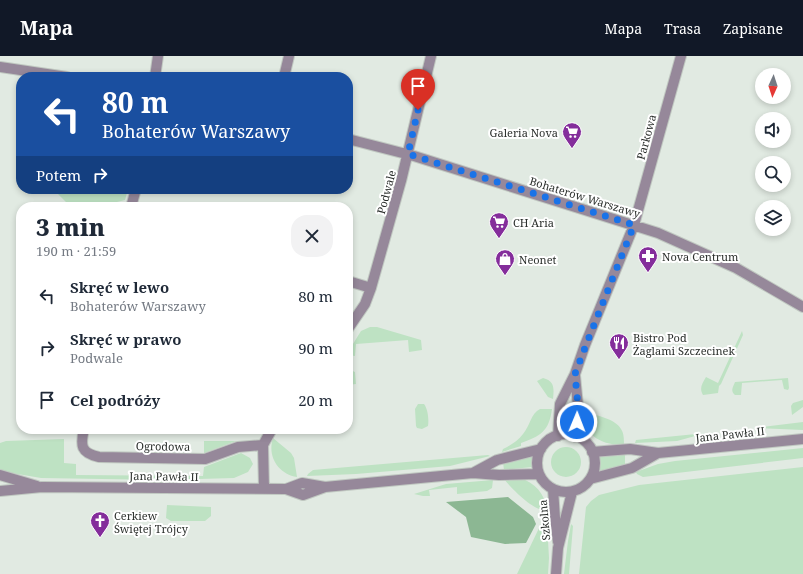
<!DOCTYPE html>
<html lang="pl">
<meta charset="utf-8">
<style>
:root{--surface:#fff;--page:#f2f2f3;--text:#1f2937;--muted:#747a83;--accent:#111827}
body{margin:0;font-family:"Noto Serif",serif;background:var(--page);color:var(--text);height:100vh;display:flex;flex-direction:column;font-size:15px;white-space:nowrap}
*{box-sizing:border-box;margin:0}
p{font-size:13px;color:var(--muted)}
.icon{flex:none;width:22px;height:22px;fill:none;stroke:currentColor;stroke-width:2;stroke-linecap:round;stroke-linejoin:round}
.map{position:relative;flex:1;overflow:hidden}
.drawer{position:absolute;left:16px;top:146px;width:337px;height:232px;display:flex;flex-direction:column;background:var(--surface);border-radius:16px;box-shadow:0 2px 6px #0003}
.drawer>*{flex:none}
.banner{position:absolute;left:16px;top:16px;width:337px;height:122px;border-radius:16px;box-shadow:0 2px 6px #0003;background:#1a4fa0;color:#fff;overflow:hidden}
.needle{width:26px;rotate:183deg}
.fabs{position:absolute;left:755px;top:12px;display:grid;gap:8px}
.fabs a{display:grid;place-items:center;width:36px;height:36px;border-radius:50%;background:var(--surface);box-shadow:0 2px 6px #0003;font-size:20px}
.pin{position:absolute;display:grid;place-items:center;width:34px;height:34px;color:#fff;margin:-41px -17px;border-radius:50% 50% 50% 0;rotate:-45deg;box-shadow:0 0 4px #0007}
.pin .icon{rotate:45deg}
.me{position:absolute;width:44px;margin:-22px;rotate:1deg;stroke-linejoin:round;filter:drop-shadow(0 0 3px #0008)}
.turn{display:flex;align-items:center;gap:14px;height:84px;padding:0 20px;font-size:18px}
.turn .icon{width:52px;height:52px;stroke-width:2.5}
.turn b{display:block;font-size:28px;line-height:34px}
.then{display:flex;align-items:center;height:38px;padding:0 20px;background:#0003;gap:8px;font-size:15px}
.round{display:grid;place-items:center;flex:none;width:42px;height:42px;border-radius:16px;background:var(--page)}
.headline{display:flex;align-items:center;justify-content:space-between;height:68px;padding:0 20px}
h1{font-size:24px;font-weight:800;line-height:30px}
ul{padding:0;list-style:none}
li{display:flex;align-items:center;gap:12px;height:52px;padding:0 20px}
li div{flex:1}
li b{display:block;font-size:15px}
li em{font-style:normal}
header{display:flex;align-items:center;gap:24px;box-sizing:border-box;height:56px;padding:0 20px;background:var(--accent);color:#fff}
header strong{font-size:19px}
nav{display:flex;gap:22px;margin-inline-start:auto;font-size:14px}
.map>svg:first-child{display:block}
.green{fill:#bee2c3}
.forest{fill:#8cb793}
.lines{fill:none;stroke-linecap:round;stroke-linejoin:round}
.minor-casing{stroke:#c0c8c1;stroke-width:12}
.minor{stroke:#96889a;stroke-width:10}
.route{stroke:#1a73e8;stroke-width:7;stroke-dasharray:0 12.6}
.labels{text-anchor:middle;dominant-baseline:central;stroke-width:4;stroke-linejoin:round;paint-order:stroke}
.poi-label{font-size:11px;fill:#2b2f2c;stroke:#fff;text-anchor:start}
.street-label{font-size:11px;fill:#2b2f2c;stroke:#fff}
</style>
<header>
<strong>Mapa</strong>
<nav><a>Mapa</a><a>Trasa</a><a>Zapisane</a></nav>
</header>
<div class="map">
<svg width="803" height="518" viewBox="0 0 803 518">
<rect width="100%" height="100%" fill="#e1eae2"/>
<!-- green -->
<path class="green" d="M 73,133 L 128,133 L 125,144 L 117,146 L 115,151 L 80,150 L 71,151 L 58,138 L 59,135 L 72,135 Z
M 370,271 L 377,271 L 421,284 L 422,294 L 409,296 L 408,284 L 356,288 L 355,300 L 348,299 L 348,296 L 361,275 Z
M 742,275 L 743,279 L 721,328 L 719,330 L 718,337 L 703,339 C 699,332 702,328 706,321 L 718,327 Z
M 348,313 L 355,316 L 356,328 L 348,329 Z
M 543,322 C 555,325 554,333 553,343 L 548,341 L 537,325 Z
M 788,322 L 789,332 L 788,334 L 784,333 L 782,324 L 742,327 L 741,339 L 735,339 C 730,335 733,331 735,326 Z
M 803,344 L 803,351 L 792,359 L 791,350 L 793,347 Z
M 418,348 L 424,348 C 428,353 429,364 428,370 L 422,373 L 417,372 L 416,370 L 415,353 Z
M 540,353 L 552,353 C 549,376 540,380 521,387 L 521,390 L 502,396 L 503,393 C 511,389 518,385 523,378 C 530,370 531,357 540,353 Z
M 584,357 C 594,358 616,363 621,373 C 624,377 624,384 624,389 C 604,389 583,381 584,357 Z
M 803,366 L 803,374 L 754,372 Z
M 706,377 L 677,385 L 635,387 L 636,384 Z
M 273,382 L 291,397 L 294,402 L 297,421 C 278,418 267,400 273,382 Z
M 64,383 L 64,407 L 76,408 L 76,419 L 203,420 L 204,411 L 241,397 L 250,402 L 253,408 L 248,416 L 234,422 L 164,424 L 41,422 L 0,415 L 0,387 L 6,385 Z
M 204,385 L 236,385 L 204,397 Z
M551 406a15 15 0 1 1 30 0a15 15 0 1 1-30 0Z
M 803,392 L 803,402 L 643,421 L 637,418 L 636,416 L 658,408 L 675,405 Z
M 625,398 L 625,409 L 598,419 L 599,411 L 599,401 Z
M 488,399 L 490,400 L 450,410 L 356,418 L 307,420 L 308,418 L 313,414 Z
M 533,399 L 532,411 L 504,414 L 503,406 Z
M 803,411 L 803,518 L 579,518 L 586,451 L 591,445 L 599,439 L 639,429 Z
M 519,422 C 535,426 545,438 547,454 C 534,456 512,433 504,423 Z
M 493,424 L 492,432 L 487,435 L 457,438 L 457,431 L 429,434 L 430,440 L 423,440 L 414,438 L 446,428 Z
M 167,449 L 211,451 L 211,460 L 205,465 L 171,465 L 166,462 Z
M 543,466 L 547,467 L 549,502 L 548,518 L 517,518 L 540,470 Z
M 571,468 L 573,470 L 569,518 L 564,518 L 568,485 Z"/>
<!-- forest -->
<path class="forest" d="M 508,441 L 533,461 L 536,468 L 526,487 L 505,488 L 471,481 L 466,461 L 446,446 Z"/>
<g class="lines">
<defs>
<path id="minor" d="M 0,11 L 67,21
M 155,21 L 158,0
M 284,21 L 289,0
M 348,83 L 414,100 L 658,177 L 736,212 L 803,251
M 131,151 L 136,133
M 348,225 L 371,232
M 348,273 L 365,248 L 371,232 L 401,125 L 431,0
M 575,319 L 578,350 L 576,381
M 84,373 C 80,390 81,397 99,401 L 205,403 L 238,391 L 263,389
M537 407a29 29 0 1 1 58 0a29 29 0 1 1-58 0Z
M 558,380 L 560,348 L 575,318 L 585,289 L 634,169 L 681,0
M 592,396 L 630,393 L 658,397 L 803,383
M 473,417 L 497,404 L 541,393
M 0,419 L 37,430
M 590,423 L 632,412 L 658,397
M 264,433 L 263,389 L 272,373
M 286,433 L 302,427 L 325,431 L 473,417 L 499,419 L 539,418
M 553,433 L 555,462 L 558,486
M 0,435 L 42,431 L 286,433 L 303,439 L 325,431
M 556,518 L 558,492 L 572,436"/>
</defs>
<!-- minor casing -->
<use href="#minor" class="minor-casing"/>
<!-- minor -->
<use href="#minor" class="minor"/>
</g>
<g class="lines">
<!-- route -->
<path class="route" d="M 418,54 L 408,98 L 634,169 L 586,289 L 575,318 L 578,350 L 577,366"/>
</g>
<!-- icons -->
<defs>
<symbol id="supermarket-pin" viewBox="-11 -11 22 30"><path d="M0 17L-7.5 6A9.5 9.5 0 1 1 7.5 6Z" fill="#842d9b" stroke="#fff"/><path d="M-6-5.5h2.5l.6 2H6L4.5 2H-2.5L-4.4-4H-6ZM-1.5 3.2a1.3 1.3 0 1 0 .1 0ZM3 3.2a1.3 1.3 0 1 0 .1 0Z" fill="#fff"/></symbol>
<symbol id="pharmacy-pin" viewBox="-11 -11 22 30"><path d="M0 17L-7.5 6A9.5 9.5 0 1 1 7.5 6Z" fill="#842d9b" stroke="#fff"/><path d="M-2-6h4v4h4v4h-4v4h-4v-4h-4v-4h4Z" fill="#fff"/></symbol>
<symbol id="shop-pin" viewBox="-11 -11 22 30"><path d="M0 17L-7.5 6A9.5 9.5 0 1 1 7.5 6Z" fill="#842d9b" stroke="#fff"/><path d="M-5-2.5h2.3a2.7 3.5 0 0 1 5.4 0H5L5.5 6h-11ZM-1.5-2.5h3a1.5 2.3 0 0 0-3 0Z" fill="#fff"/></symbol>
<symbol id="restaurant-pin" viewBox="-11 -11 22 30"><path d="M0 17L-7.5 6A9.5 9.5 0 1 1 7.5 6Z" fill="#842d9b" stroke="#fff"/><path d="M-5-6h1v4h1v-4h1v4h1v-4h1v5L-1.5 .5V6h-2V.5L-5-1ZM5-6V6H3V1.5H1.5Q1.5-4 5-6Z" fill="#fff"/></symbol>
<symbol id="church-pin" viewBox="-11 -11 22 30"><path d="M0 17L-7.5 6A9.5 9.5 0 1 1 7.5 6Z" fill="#842d9b" stroke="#fff"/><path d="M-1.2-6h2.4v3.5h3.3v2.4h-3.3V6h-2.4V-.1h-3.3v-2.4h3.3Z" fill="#fff"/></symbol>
</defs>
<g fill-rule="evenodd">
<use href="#supermarket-pin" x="561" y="65" width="22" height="30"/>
<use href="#supermarket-pin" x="488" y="155" width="22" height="30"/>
<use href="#pharmacy-pin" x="637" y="189" width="22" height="30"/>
<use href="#shop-pin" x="494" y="192" width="22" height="30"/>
<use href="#restaurant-pin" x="608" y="276" width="22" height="30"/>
<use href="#church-pin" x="89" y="454" width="22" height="30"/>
</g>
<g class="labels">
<!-- poi labels -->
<g class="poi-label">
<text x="558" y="76" text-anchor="end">Galeria Nova</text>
<text x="513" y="166">CH Aria</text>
<text x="662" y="200">Nova Centrum</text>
<text x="519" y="203">Neonet</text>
<text x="633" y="281">Bistro Pod<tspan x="633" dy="13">Żaglami Szczecinek</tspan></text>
<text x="114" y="459">Cerkiew<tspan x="114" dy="13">Świętej Trójcy</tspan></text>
</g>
<!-- street labels -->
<g class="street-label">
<text transform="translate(646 81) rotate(-75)">Parkowa</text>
<text transform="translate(386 136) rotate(-75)">Podwale</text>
<text transform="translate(585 141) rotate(17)">Bohaterów Warszawy</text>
<text transform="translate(730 378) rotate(-6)">Jana Pawła II</text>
<text transform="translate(163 390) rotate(1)">Ogrodowa</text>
<text transform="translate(164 420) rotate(1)">Jana Pawła II</text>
<text transform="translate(544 464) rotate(-95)">Szkolna</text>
</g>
</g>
</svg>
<div class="fabs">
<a><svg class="needle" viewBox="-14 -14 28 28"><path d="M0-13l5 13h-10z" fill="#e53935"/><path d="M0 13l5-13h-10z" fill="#747a83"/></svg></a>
<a><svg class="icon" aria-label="sound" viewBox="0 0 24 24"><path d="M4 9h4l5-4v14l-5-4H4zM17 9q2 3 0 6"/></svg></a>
<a><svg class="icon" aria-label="search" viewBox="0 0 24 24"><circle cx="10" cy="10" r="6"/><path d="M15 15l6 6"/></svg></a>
<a><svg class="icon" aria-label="layers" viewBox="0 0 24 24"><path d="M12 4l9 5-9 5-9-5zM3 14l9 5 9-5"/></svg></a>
</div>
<div class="pin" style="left:418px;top:54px;background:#d93025"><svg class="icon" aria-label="arrive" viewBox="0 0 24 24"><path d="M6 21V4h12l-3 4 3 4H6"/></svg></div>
<svg class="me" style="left:577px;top:366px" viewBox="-20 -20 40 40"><circle r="17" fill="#1a73e8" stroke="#fff" stroke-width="3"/><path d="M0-11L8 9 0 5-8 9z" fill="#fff"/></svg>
<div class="banner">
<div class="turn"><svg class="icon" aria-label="left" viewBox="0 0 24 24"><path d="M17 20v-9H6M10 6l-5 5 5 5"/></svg><div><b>80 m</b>Bohaterów Warszawy</div></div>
<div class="then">Potem<svg class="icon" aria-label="right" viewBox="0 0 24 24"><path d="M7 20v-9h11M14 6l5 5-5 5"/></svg></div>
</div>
<section class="drawer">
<div class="headline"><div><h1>3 min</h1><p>190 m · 21:59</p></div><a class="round"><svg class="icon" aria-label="close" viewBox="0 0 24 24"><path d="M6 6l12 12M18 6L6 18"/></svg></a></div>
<ul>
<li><svg class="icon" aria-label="left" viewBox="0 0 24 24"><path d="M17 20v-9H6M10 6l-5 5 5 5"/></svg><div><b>Skręć w lewo</b><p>Bohaterów Warszawy</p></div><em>80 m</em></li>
<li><svg class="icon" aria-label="right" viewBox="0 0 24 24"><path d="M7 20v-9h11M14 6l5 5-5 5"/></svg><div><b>Skręć w prawo</b><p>Podwale</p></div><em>90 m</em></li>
<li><svg class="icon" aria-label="arrive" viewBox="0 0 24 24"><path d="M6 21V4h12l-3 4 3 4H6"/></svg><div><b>Cel podróży</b></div><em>20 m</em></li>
</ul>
</section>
</div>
